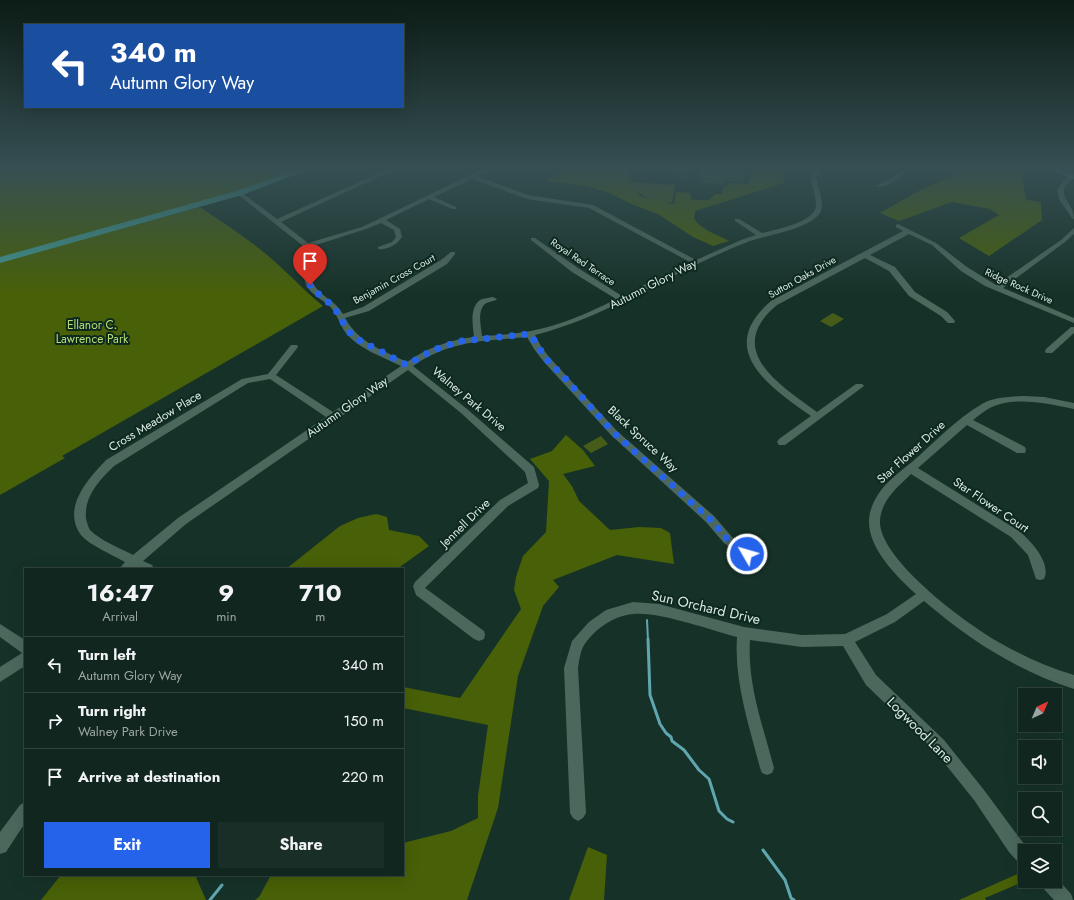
<!DOCTYPE html>
<style>
:root{--surface:#10261e;--page:#192e27;--text:#f1f3f6;--muted:#9ca5a4;--line:#30433c;--accent:#2563eb}
body{margin:0;font-family:Jost,sans-serif;background:var(--page);color:var(--text);height:100vh;display:flex;flex-direction:column;font-size:15px;white-space:nowrap}
*{box-sizing:border-box;margin:0}
p{font-size:13px;color:var(--muted)}
.icon{flex:none;width:22px;height:22px;fill:none;stroke:currentColor;stroke-width:2;stroke-linecap:round;stroke-linejoin:round}
.map{position:relative;flex:1;overflow:hidden}
.details{position:absolute;left:24px;top:568px;width:380px;height:308px;display:flex;flex-direction:column;background:var(--surface);border-radius:0px;box-shadow:0 4px 16px #0002,0 0 0 1px var(--line)}
.details>*{flex:none}
.banner{position:absolute;left:24px;top:24px;width:380px;height:84px;border-radius:0px;box-shadow:0 4px 16px #0002,0 0 0 1px var(--line);background:#1a4fa0;color:#fff;overflow:hidden}
.needle{width:26px;rotate:44deg}
.controls{position:absolute;left:1018px;top:688px;display:grid;gap:8px}
.controls a{display:grid;place-items:center;width:44px;height:44px;border-radius:0px;background:var(--surface);box-shadow:0 4px 16px #0002,0 0 0 1px var(--line);font-size:20px}
.pin{position:absolute;display:grid;place-items:center;width:34px;height:34px;color:#fff;margin:-41px -17px;border-radius:50% 50% 50% 0;rotate:-45deg;box-shadow:0 0 4px #0007}
.pin .icon{rotate:45deg}
.me{position:absolute;width:44px;margin:-22px;rotate:308deg;stroke-linejoin:round;filter:drop-shadow(0 0 3px #0008)}
.turn{display:flex;align-items:center;gap:14px;height:84px;padding:0 20px;font-size:18px}
.turn .icon{width:52px;height:52px;stroke-width:2.5}
.turn b{display:block;font-size:28px;line-height:34px}
.eta{display:flex;justify-content:space-evenly;align-items:center;height:68px;text-align:center}
.eta b{font-size:24px;font-weight:700;line-height:28px}
.action{display:flex;gap:8px;margin-top:auto;padding:8px 20px}
.action a{flex:1;height:46px;border-radius:0px;background:var(--accent);color:#fff;font-size:16px;font-weight:700;line-height:46px;text-align:center}
.action a+a{background:var(--page);color:var(--text)}
ul{padding:0;list-style:none}
li{display:flex;align-items:center;gap:12px;height:56px;padding:0 20px;border-top:1px solid var(--line)}
li div{flex:1}
li b{display:block;font-size:15px}
li em{font-style:normal}
.map>svg:first-child{display:block}
.green{fill:#475c18}
.forest{fill:#486007}
.lines{fill:none;stroke-linecap:round;stroke-linejoin:round}
.stream-far1{stroke:#60a6b0;stroke-width:2}
.stream{stroke:#60a6b0;stroke-width:3}
.minor{fill:#4c685d;fill-rule:evenodd}
.major{fill:#439890;fill-rule:evenodd}
.wall{fill:#24542d}
.shaded-wall{fill:#164023}
.building{fill:#376440;stroke:#51795a}
.route{stroke:#2563eb;stroke-width:7;stroke-dasharray:0 12.6}
.labels{text-anchor:middle;dominant-baseline:central;stroke-width:4;stroke-linejoin:round;paint-order:stroke}
.far-street-label{font-size:10px;fill:#daeae3;stroke:#0c281f}
.street-label{font-size:12px;fill:#daeae3;stroke:#0c281f}
.park-label{font-size:12px;fill:#b9de74;stroke:#0c281f}
.near-street-label{font-size:14px;fill:#daeae3;stroke:#0c281f}
</style>
<div class="map">
<svg width="1074" height="900" viewBox="0 0 1074 900">
<rect width="100%" height="100%" fill="#163228"/>
<!-- green -->
<path class="green" d="M 632,182 L 675,185 L 672,202 C 656,204 639,196 629,183 Z
M 833,313 L 844,319 L 831,327 L 820,321 Z
M 601,436 L 608,444 L 591,453 L 583,446 Z"/>
<!-- forest -->
<path class="forest" d="M 0,169 L 304,169 L 244,190 L 0,258 Z
M 566,169 L 626,169 L 632,179 L 628,183 L 642,197 L 674,204 L 676,194 L 678,192 L 690,193 L 692,200 L 709,200 L 715,194 L 722,194 L 723,187 L 732,183 L 748,184 L 754,169 L 785,169 L 784,183 L 695,211 L 694,219 C 702,230 718,235 729,241 L 713,246 L 693,237 L 658,214 L 634,205 L 609,193 L 586,186 L 547,181 Z
M 966,169 L 1030,169 L 1023,176 L 1024,191 L 1027,200 L 1041,202 L 1042,220 L 989,256 L 959,238 L 999,215 L 990,209 L 952,202 L 899,221 L 880,213 L 917,192 Z
M 200,207 C 220,221 241,234 261,250 C 283,267 301,288 323,306 L 62,456 L 65,458 L 0,495 L 0,262 Z
M 566,435 L 583,450 L 595,466 L 563,474 L 572,486 L 579,501 L 610,530 L 639,527 L 661,528 L 670,533 L 674,564 L 617,555 L 553,580 L 559,587 L 543,606 L 518,676 L 498,808 L 467,900 L 255,900 L 259,897 L 271,875 L 403,875 L 403,843 L 451,831 L 478,818 L 478,796 L 488,725 L 403,708 L 403,687 L 460,698 L 521,609 L 514,590 L 516,577 L 523,556 L 546,532 L 549,481 L 530,459 L 552,451 Z
M 376,514 L 387,517 L 389,530 L 419,536 L 429,546 L 397,569 L 286,569 L 340,526 L 358,518 Z
M 588,847 L 607,855 L 604,900 L 569,900 Z
M 1022,872 L 1025,875 L 1025,881 L 985,898 L 986,900 L 959,900 Z
M 61,875 L 195,875 L 206,900 L 41,900 Z"/>
<g class="lines">
<!-- stream-far1 -->
<path class="stream-far1" d="M 647,620 L 648,640"/>
<!-- stream -->
<path class="stream" d="M 648,639 L 650,695 L 660,724 L 666,733 L 671,737 L 672,741 L 684,750 L 699,770 L 709,779 L 719,811 L 727,819 L 733,822
M 763,850 L 785,880 L 791,898 L 794,900
M 210,900 L 222,885"/>
<!-- minor -->
<path class="minor" d="M 388,169 L 396,169 L 281,222 L 308,243 L 362,227 L 483,169 L 491,169 L 477,176 L 528,195 L 593,205 L 696,260 L 741,240 L 756,235 L 735,221 L 735,219 L 739,219 L 762,233 C 775,230 816,222 816,205 C 816,196 812,186 810,177 L 817,169 L 823,169 L 816,177 C 818,187 825,204 820,213 C 809,230 764,235 745,243 C 673,271 610,316 535,335 L 542,348 L 550,358 L 617,431 L 714,516 L 732,537 L 751,551 L 753,554 L 751,557 L 747,559 L 743,557 L 724,543 L 706,522 L 611,435 L 544,362 L 534,349 L 527,337 C 485,341 450,340 413,366 L 467,409 L 534,467 L 539,485 L 538,488 L 508,506 L 425,588 L 484,631 L 485,635 L 484,639 L 479,641 L 474,639 L 416,595 L 413,586 L 415,582 L 500,500 L 528,483 L 525,472 L 461,413 L 408,370 L 186,524 L 143,561 L 152,565 L 154,569 L 135,568 L 133,569 L 119,569 L 125,562 C 113,555 89,545 81,535 C 61,508 89,478 106,460 L 242,379 L 268,374 L 291,345 L 297,345 L 298,347 L 276,375 L 333,412 L 401,366 C 383,357 359,349 346,333 C 340,326 338,316 332,309 C 325,300 311,296 306,284 C 300,271 307,258 302,245 L 236,193 L 241,192 L 277,219 ZM 472,179 L 527,199 L 589,208 L 690,262 L 622,296 L 578,268 L 535,238 L 531,238 L 531,240 L 572,272 L 616,299 C 589,313 561,325 531,331 C 515,334 498,335 482,336 C 481,327 477,311 485,304 C 489,301 494,302 497,299 L 493,297 C 489,298 484,298 480,300 C 469,308 473,326 474,337 C 449,340 427,348 407,362 C 382,350 359,343 345,318 L 369,311 L 447,264 L 455,254 L 455,252 L 451,252 L 441,260 L 363,307 L 343,314 C 335,300 320,296 314,285 C 307,273 315,259 310,247 L 366,229 L 381,223 L 394,230 L 396,237 L 392,242 L 378,247 L 378,249 C 387,250 397,245 402,237 L 400,229 L 386,220 L 429,199 L 452,209 L 456,209 L 456,207 L 434,197 ZM 270,379 L 326,417 L 178,518 L 133,555 C 120,548 101,541 90,530 C 88,527 87,522 86,519 C 84,496 99,481 114,466 L 248,383 Z
M 902,169 L 909,169 C 903,175 884,191 876,186 L 892,178 Z
M 1074,173 L 1074,178 C 1051,195 1074,200 1074,219 L 1072,218 L 1059,199 L 1057,190 L 1064,180 Z
M 898,224 L 936,243 L 967,267 L 996,285 L 1061,240 L 1074,228 L 1074,234 L 1065,242 L 1003,288 L 1074,318 L 1074,323 L 985,286 L 961,271 L 932,245 L 909,234 L 870,255 L 895,267 L 915,292 L 947,312 L 955,321 L 954,323 L 948,323 L 941,316 L 909,296 L 889,271 L 865,258 L 777,305 C 723,350 780,385 817,412 L 856,384 L 862,384 L 864,386 L 785,445 L 779,445 L 777,442 L 779,439 L 811,416 C 770,387 714,350 771,301 L 903,231 L 896,227 L 896,225 Z
M 1071,327 L 1074,327 L 1074,333 L 1052,353 L 1046,353 L 1045,351 L 1046,349 Z
M 1023,396 L 1044,397 L 1074,403 L 1074,409 C 1048,404 1013,395 988,409 C 983,412 978,416 973,420 L 1025,447 L 1026,450 L 1025,453 L 1017,453 L 967,425 L 918,468 L 1019,531 C 1030,540 1052,563 1044,579 L 1040,580 L 1036,579 L 1028,555 L 1011,537 L 911,474 C 897,488 882,499 880,520 C 877,559 970,627 1002,644 C 1025,657 1049,668 1074,675 L 1074,689 C 1016,670 971,641 924,601 L 895,622 L 855,642 L 876,675 L 944,740 L 984,790 L 1021,840 L 1030,851 L 1025,851 L 1025,865 L 1019,863 L 1009,852 L 974,800 L 934,750 L 866,685 L 843,646 L 802,647 L 750,640 C 747,684 763,726 774,768 L 772,773 L 767,775 L 762,773 L 760,768 C 749,725 734,682 737,637 C 711,630 658,611 633,614 C 613,616 593,630 583,647 C 580,653 579,662 578,668 L 586,813 L 583,818 L 578,821 L 573,818 L 570,813 L 564,668 L 572,641 L 589,622 L 606,610 L 633,602 L 659,604 L 744,627 L 802,635 L 845,634 L 887,614 L 916,594 C 897,577 869,549 869,522 C 869,509 875,498 882,489 C 890,479 902,470 912,462 C 934,443 956,419 982,404 C 994,397 1009,397 1023,396 Z
M 0,624 L 25,640 L 25,666 L 0,682 L 0,667 L 22,653 L 0,637 Z
M 25,802 L 25,823 L 6,852 L 0,854 L 0,832 L 20,805 Z
M 1055,876 L 1071,894 L 1073,900 L 1054,900 L 1042,887 L 1040,881 L 1055,881 Z"/>
<!-- major -->
<path class="major" d="M 300,169 L 310,169 L 242,195 L 0,263 L 0,257 L 236,191 Z
M 1047,169 L 1058,169 L 1074,175 L 1074,179 Z"/>
</g>
<!-- wall -->
<path class="wall" d="M 660,169 L 744,169 L 745,175 L 744,182 L 724,181 L 724,185 L 701,183 L 700,170 L 685,181 L 673,177 L 674,171 L 660,170 Z"/>
<!-- shaded-wall -->
<path class="shaded-wall" d="M 692,169 L 700,169 L 700,170 L 685,181 L 687,173 Z"/>
<!-- building -->
<path class="building" d="M 675,169 L 692,169 L 687,173 L 675,170 Z
M 702,169 L 744,169 L 745,175 L 725,174 L 725,177 L 703,176 Z"/>
<!-- sky -->
<linearGradient id="sky" x2="0" y2="1"><stop stop-color="#0c1c16"/><stop offset="0.57" stop-color="#364f53"/><stop offset="1" stop-color="#364f53" stop-opacity="0"/></linearGradient>
<rect width="1074" height="295" fill="url(#sky)"/>
<g class="lines">
<!-- route -->
<path class="route" d="M 310,285 L 315,291 L 334,307 L 349,332 L 357,339 L 407,365 L 433,350 L 461,341 L 530,334 L 547,360 L 564,377 L 614,433 L 710,519 L 728,540 L 747,554"/>
</g>
<g class="labels">
<!-- far-street labels -->
<g class="far-street-label">
<text transform="translate(583 262) rotate(34)">Royal Red Terrace</text>
<text transform="translate(802 277) rotate(-29)">Sutton Oaks Drive</text>
<text transform="translate(394 279) rotate(-29)">Benjamin Cross Court</text>
<text transform="translate(1019 286) rotate(24)">Ridge Rock Drive</text>
</g>
<!-- street labels -->
<g class="street-label">
<text transform="translate(653 284) rotate(-27)">Autumn Glory Way</text>
<text transform="translate(469 399) rotate(40)">Walney Park Drive</text>
<text transform="translate(347 407) rotate(-35)">Autumn Glory Way</text>
<text transform="translate(155 421) rotate(-31)">Cross Meadow Place</text>
<text transform="translate(643 439) rotate(43)">Black Spruce Way</text>
<text transform="translate(911 452) rotate(-42)">Star Flower Drive</text>
<text transform="translate(991 505) rotate(34)">Star Flower Court</text>
<text transform="translate(465 523) rotate(-44)">Jennell Drive</text>
</g>
<!-- park labels -->
<g class="park-label">
<text x="92" y="325">Ellanor C.<tspan x="92" dy="14">Lawrence Park</tspan></text>
</g>
<!-- near-street labels -->
<g class="near-street-label">
<text transform="translate(706 607) rotate(13)">Sun Orchard Drive</text>
<text transform="translate(920 730) rotate(45)">Logwood Lane</text>
</g>
</g>
</svg>
<div class="controls">
<a><svg class="needle" viewBox="-14 -14 28 28"><path d="M0-13l5 13h-10z" fill="#e53935"/><path d="M0 13l5-13h-10z" fill="#9ca5a4"/></svg></a>
<a><svg class="icon" aria-label="sound" viewBox="0 0 24 24"><path d="M4 9h4l5-4v14l-5-4H4zM17 9q2 3 0 6"/></svg></a>
<a><svg class="icon" aria-label="search" viewBox="0 0 24 24"><circle cx="10" cy="10" r="6"/><path d="M15 15l6 6"/></svg></a>
<a><svg class="icon" aria-label="layers" viewBox="0 0 24 24"><path d="M12 4l9 5-9 5-9-5zM3 14l9 5 9-5"/></svg></a>
</div>
<div class="pin" style="left:310px;top:285px;background:#d93025"><svg class="icon" aria-label="arrive" viewBox="0 0 24 24"><path d="M6 21V4h12l-3 4 3 4H6"/></svg></div>
<svg class="me" style="left:747px;top:554px" viewBox="-20 -20 40 40"><circle r="17" fill="#2563eb" stroke="#fff" stroke-width="3"/><path d="M0-11L8 9 0 5-8 9z" fill="#fff"/></svg>
<div class="banner">
<div class="turn"><svg class="icon" aria-label="left" viewBox="0 0 24 24"><path d="M17 20v-9H6M10 6l-5 5 5 5"/></svg><div><b>340 m</b>Autumn Glory Way</div></div>
</div>
<section class="details">
<div class="eta">
<div><b>16:47</b><p>Arrival</p></div>
<div><b>9</b><p>min</p></div>
<div><b>710</b><p>m</p></div>
</div>
<ul>
<li><svg class="icon" aria-label="left" viewBox="0 0 24 24"><path d="M17 20v-9H6M10 6l-5 5 5 5"/></svg><div><b>Turn left</b><p>Autumn Glory Way</p></div><em>340 m</em></li>
<li><svg class="icon" aria-label="right" viewBox="0 0 24 24"><path d="M7 20v-9h11M14 6l5 5-5 5"/></svg><div><b>Turn right</b><p>Walney Park Drive</p></div><em>150 m</em></li>
<li><svg class="icon" aria-label="arrive" viewBox="0 0 24 24"><path d="M6 21V4h12l-3 4 3 4H6"/></svg><div><b>Arrive at destination</b></div><em>220 m</em></li>
</ul>
<div class="action"><a>Exit</a><a>Share</a></div>
</section>
</div>
